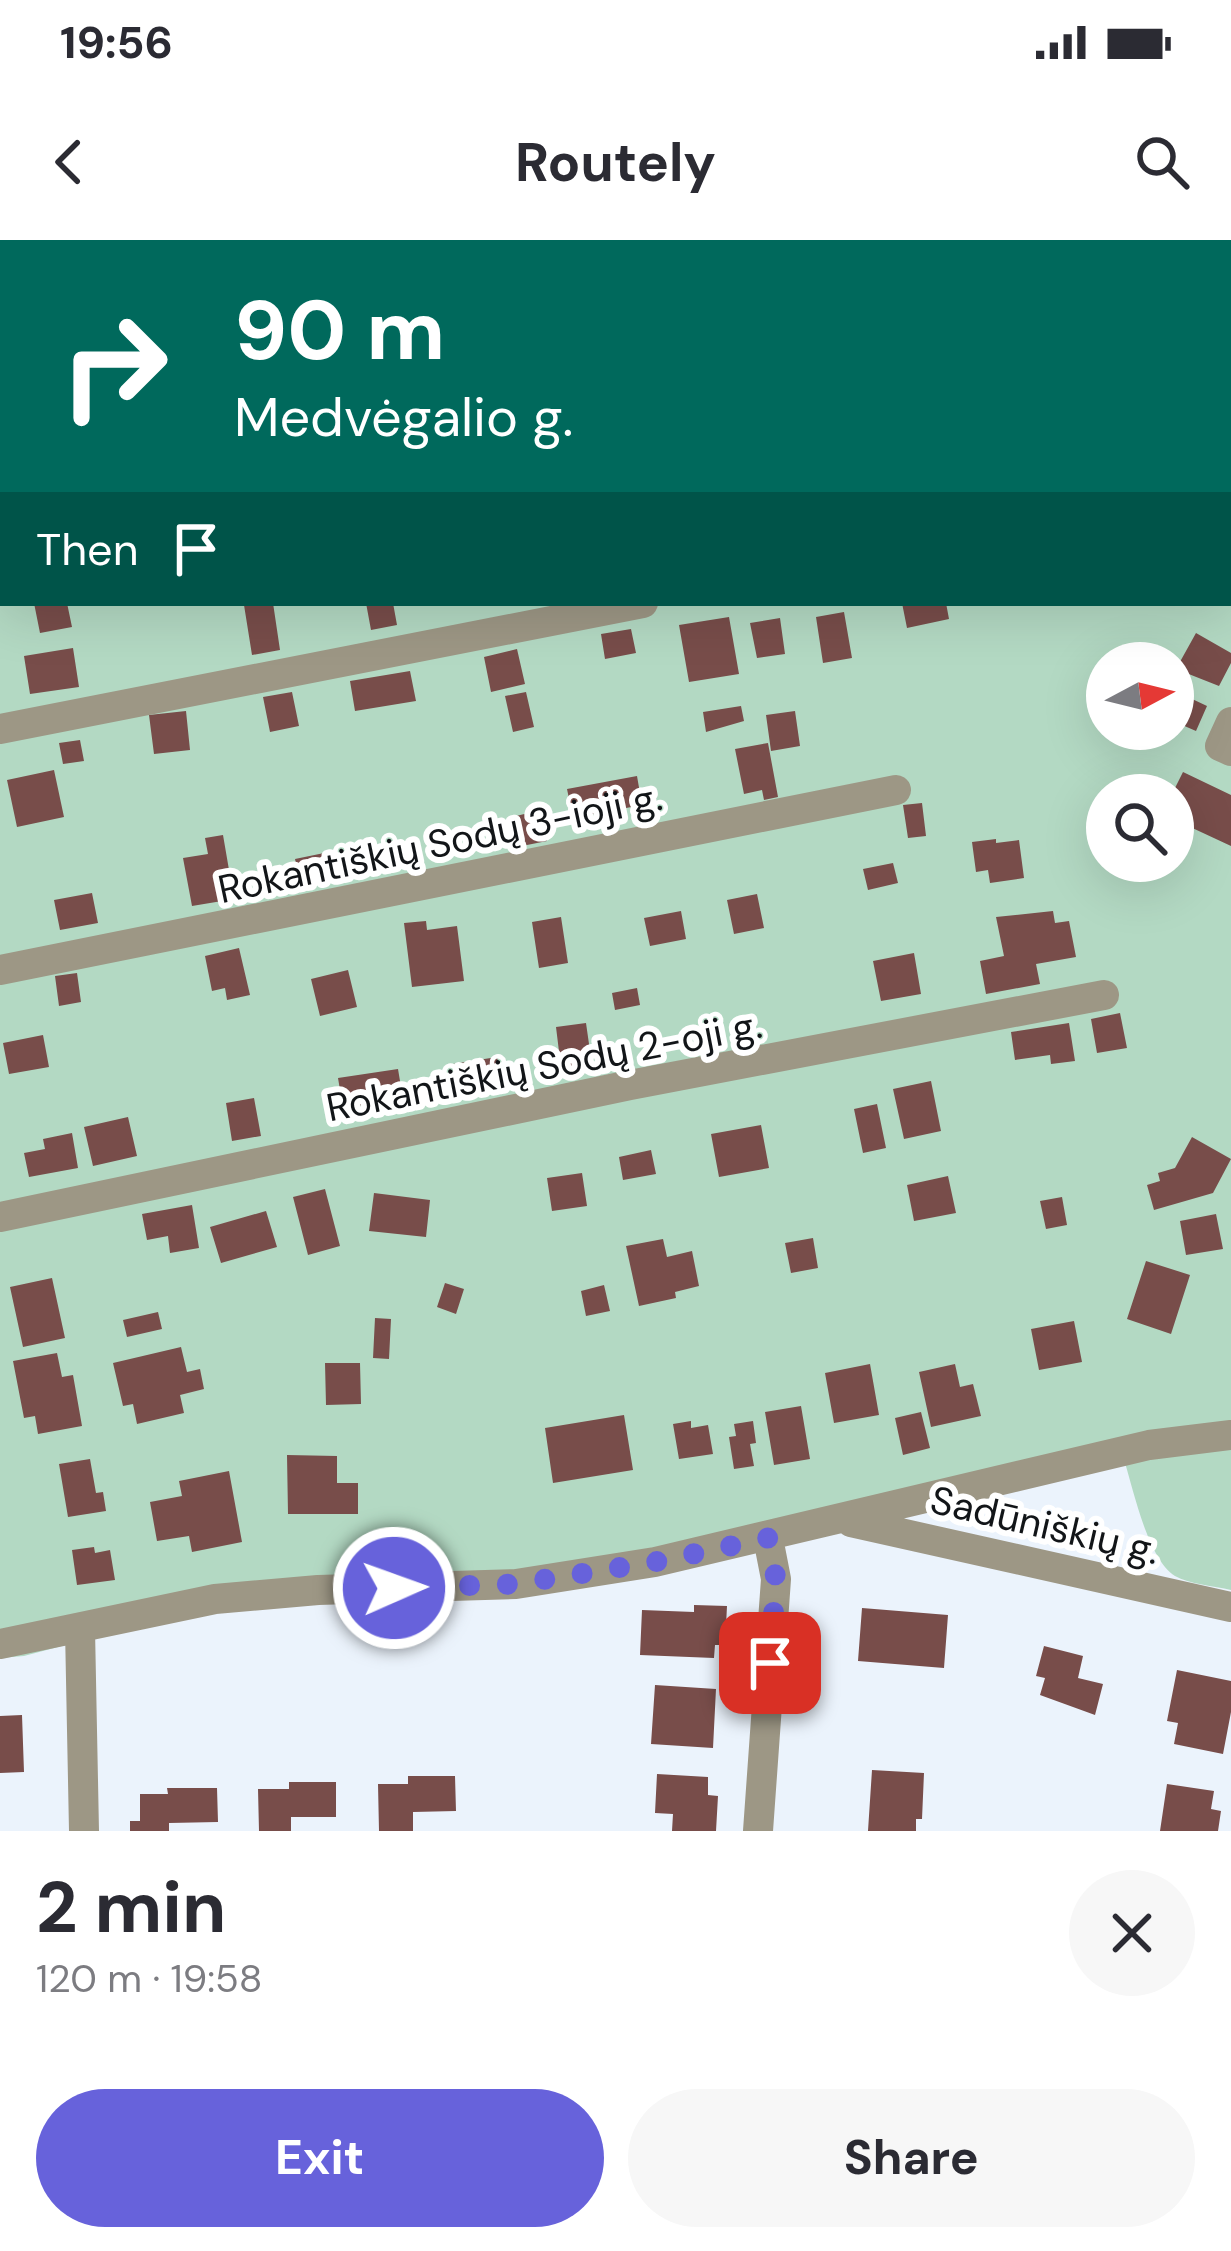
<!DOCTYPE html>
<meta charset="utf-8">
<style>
:root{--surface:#fff;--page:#f7f7f7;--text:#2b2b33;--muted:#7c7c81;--accent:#6762db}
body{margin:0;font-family:"DM Sans",sans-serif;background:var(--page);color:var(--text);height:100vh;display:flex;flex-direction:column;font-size:45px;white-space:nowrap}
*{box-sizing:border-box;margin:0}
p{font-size:39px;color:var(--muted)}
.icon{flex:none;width:66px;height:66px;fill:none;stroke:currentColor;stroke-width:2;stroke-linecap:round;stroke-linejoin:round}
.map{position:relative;height:1591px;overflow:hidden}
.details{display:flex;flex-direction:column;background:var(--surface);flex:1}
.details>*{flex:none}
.top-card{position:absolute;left:0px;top:0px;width:1233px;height:366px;box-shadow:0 12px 48px #0002;background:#00695c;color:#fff;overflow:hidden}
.needle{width:78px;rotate:83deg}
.tools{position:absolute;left:1086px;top:402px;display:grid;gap:24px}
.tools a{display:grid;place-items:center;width:108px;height:108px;border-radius:50%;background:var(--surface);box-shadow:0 12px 48px #0002;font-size:60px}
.pin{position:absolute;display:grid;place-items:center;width:102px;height:102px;color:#fff;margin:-51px;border-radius:24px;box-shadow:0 6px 18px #0006}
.me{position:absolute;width:132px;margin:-66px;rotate:88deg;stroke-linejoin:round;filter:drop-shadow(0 0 9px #0008)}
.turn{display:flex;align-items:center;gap:42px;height:252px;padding:0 36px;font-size:54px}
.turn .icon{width:156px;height:156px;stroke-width:2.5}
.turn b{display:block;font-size:84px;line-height:102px}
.then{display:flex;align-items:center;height:114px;padding:0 36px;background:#0003;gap:24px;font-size:45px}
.round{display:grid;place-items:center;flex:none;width:126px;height:126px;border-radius:63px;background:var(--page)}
.headline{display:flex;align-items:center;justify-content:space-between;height:204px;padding:0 36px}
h1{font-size:72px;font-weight:700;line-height:90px}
.button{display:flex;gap:24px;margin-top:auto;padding:24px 36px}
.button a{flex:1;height:138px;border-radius:72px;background:var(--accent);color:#fff;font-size:48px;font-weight:700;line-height:138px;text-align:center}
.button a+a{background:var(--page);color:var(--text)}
.status{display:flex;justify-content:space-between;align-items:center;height:84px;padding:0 60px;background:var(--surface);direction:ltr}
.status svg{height:33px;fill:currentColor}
header{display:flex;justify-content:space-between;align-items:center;height:156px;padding:0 36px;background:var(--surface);font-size:54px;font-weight:700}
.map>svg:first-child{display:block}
.green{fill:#b3d9c3;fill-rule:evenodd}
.building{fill:#784d4a}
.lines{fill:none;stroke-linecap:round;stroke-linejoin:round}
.minor{stroke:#9d9785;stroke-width:30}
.route{stroke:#6762db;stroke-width:21;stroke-dasharray:0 37.8}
.labels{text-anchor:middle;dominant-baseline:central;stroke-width:12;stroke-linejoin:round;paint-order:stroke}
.street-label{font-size:39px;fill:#121518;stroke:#fff}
</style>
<div class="status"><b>19:56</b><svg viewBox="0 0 49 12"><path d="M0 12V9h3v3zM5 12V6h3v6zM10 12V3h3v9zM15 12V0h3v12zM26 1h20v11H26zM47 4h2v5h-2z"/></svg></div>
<header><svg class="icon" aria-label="back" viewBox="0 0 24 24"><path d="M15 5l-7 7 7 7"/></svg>Routely<svg class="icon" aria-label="search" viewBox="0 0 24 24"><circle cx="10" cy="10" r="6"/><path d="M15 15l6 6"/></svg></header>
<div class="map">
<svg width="1231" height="1591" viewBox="0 0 1231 1591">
<rect width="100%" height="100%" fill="#ebf3fc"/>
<!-- green -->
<path class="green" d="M 0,0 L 1231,0 L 1231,1350 C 1214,1346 1189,1344 1175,1336 C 1148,1319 1134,1252 1125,1223 L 611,1341 L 179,1375 L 24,1416 L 0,1418 ZM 3,3 L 1230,3 L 1230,363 L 3,363 ZM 1107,423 L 1173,423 L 1173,489 L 1107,489 ZM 1107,555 L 1173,555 L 1173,621 L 1107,621 Z"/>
<!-- building -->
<path class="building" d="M 34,363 L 67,363 L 72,387 L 40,393 Z
M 273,363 L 280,410 L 252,415 L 244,365 Z
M 366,363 L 393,363 L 397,385 L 371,390 Z
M 902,363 L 946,363 L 949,379 L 907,388 Z
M 844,372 L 852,418 L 823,423 L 816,377 Z
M 729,377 L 739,434 L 689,442 L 679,385 Z
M 780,378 L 785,414 L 757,418 L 750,383 Z
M 631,389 L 636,413 L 605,419 L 601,394 Z
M 1196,393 L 1231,413 L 1231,423 L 1219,446 L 1176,429 Z
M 73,408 L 79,447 L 30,454 L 24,416 Z
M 517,409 L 525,444 L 491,452 L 484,417 Z
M 410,431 L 416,461 L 355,471 L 350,441 Z
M 1173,450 L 1207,466 L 1196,491 L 1173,481 Z
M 292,452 L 299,486 L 270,492 L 263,457 Z
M 526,452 L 534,487 L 513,492 L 505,456 Z
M 741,466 L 744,481 L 706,492 L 703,472 Z
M 186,471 L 190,510 L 154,514 L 149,475 Z
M 795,471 L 800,506 L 771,511 L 766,475 Z
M 80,500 L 84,521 L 63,524 L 59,503 Z
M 768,503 L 778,557 L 764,560 L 762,550 L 744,554 L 735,509 Z
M 54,530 L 64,577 L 17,587 L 7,540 Z
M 1183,532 L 1231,555 L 1231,606 L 1173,579 L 1173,552 Z
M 637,536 L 642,565 L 573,578 L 567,549 Z
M 922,563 L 926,596 L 908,598 L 903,565 Z
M 541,570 L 547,601 L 522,606 L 516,576 Z
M 223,595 L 234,659 L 192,666 L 183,618 L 208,614 L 205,598 Z
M 996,599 L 996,603 L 1019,600 L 1024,638 L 990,643 L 988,630 L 976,632 L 972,602 Z
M 329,612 L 335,640 L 301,646 L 295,619 Z
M 893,623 L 898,643 L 868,650 L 863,629 Z
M 92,653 L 98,683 L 60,690 L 54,660 Z
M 757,654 L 764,688 L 734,694 L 727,660 Z
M 681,671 L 686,699 L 650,706 L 644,678 Z
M 1053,671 L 1055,683 L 1069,681 L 1076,717 L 1036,724 L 1040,744 L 986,754 L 980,721 L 1004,716 L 996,677 Z
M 561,677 L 568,723 L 539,728 L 532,682 Z
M 426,681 L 427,690 L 457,686 L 464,741 L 412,747 L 404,683 Z
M 239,708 L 250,755 L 227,760 L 225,748 L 212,751 L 205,716 Z
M 914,713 L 921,754 L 881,761 L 873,721 Z
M 348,730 L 357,767 L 320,776 L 311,739 Z
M 77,733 L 81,762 L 59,766 L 55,736 Z
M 637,748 L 640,765 L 615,770 L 612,753 Z
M 1120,773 L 1127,808 L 1097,813 L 1091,779 Z
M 586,783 L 593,832 L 562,836 L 556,787 Z
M 1069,783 L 1075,821 L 1051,824 L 1050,815 L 1015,820 L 1011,792 Z
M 43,795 L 49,827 L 9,834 L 3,803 Z
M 497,817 L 504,851 L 459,858 L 453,824 Z
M 398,829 L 403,859 L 343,868 L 338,838 Z
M 931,841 L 941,891 L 904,899 L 893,849 Z
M 254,858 L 261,896 L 232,901 L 226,863 Z
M 877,864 L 886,908 L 863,913 L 854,869 Z
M 128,877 L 137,916 L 93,926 L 84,887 Z
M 761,885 L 769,928 L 719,937 L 711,894 Z
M 72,893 L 78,928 L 29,937 L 24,913 L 45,909 L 43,899 Z
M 1192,897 L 1231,919 L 1213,953 L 1154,970 L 1147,945 L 1160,941 L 1158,933 L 1175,928 Z
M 651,910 L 656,934 L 623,940 L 619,917 Z
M 582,933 L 587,966 L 552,971 L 547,938 Z
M 948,936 L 956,973 L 914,981 L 907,945 Z
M 325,949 L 340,1006 L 308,1015 L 293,957 Z
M 374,953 L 430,960 L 426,997 L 369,991 Z
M 1062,957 L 1067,985 L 1046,989 L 1040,961 Z
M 192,965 L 199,1008 L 170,1013 L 168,996 L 147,1000 L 142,974 Z
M 266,971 L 277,1007 L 221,1023 L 210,987 Z
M 1216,974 L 1223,1009 L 1186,1015 L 1180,981 Z
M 813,998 L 818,1028 L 791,1033 L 785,1003 Z
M 663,999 L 667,1017 L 692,1011 L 699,1046 L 675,1052 L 676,1058 L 639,1066 L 626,1006 Z
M 1146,1021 L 1190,1035 L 1171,1094 L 1127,1079 Z
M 52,1038 L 65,1098 L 23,1107 L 10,1047 Z
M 445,1043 L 464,1049 L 456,1074 L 437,1067 Z
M 604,1045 L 610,1071 L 586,1076 L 581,1051 Z
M 158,1072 L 162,1089 L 127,1097 L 123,1080 Z
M 375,1078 L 391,1079 L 389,1119 L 373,1118 Z
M 1074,1081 L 1082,1122 L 1039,1130 L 1031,1089 Z
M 181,1107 L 187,1132 L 200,1129 L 204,1149 L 180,1155 L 184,1173 L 137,1184 L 133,1164 L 123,1166 L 113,1123 Z
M 57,1113 L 62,1137 L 73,1135 L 82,1186 L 38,1194 L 35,1176 L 24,1178 L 13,1121 Z
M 325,1123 L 360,1123 L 361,1164 L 326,1165 Z
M 870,1124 L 879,1175 L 834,1183 L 825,1133 Z
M 955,1124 L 960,1147 L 973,1144 L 981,1176 L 931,1187 L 919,1132 Z
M 801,1166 L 810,1219 L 774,1225 L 765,1172 Z
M 921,1172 L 930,1208 L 903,1215 L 895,1178 Z
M 624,1175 L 633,1230 L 553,1243 L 545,1188 Z
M 691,1181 L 691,1188 L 708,1185 L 713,1214 L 679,1219 L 673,1184 Z
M 753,1181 L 756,1203 L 750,1204 L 754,1226 L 734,1229 L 729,1197 L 736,1196 L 734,1184 Z
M 287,1215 L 337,1216 L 337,1243 L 358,1243 L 358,1274 L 288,1274 Z
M 90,1219 L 96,1253 L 103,1252 L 106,1271 L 68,1277 L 59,1224 Z
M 229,1231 L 242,1302 L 192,1312 L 189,1296 L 157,1301 L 150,1262 L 182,1256 L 179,1241 Z
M 94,1307 L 95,1313 L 110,1310 L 115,1340 L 77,1345 L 72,1310 Z
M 694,1365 L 727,1366 L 725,1405 L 715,1405 L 714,1418 L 640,1415 L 642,1370 L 694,1372 Z
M 862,1368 L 948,1375 L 944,1428 L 858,1421 Z
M 1044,1406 L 1083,1416 L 1078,1438 L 1103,1444 L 1095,1475 L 1040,1455 L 1045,1438 L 1036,1436 Z
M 1177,1430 L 1231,1441 L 1231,1472 L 1223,1514 L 1174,1504 L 1178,1483 L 1167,1481 Z
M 655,1445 L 716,1449 L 713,1508 L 651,1504 Z
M 22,1475 L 24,1532 L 0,1533 L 0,1476 Z
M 872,1530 L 924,1533 L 922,1579 L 916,1579 L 916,1591 L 868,1591 Z
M 657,1534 L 708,1537 L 708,1555 L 718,1556 L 716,1591 L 672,1591 L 673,1574 L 655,1573 Z
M 408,1536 L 455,1536 L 456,1571 L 413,1572 L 413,1591 L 379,1591 L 378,1544 L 408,1544 Z
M 289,1542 L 336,1542 L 336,1577 L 291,1577 L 291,1591 L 259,1591 L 258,1549 L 289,1549 Z
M 1167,1544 L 1214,1551 L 1211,1569 L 1221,1571 L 1218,1591 L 1160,1591 Z
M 167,1548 L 217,1548 L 218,1582 L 169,1583 L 169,1591 L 130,1591 L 130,1581 L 140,1581 L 140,1554 L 168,1554 Z"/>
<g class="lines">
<!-- minor -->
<path class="minor" d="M 1123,0 L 1124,3
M 0,1 L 8,0
M 1230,40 L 1231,40
M 0,244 L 3,244
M 1231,482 L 1220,506 L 1231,511
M 0,489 L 643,363
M 0,730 L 896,550
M 0,977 L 630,845 L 1104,755
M 851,1282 L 1231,1367
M 80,1389 L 84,1591
M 0,1404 L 215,1359 L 318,1350 L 516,1344 L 655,1322 L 1149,1205 L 1231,1195
M 758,1591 L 776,1339 L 768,1298"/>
</g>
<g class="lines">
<!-- route -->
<path class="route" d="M 394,1348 L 515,1344 L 655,1322 L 768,1298 L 776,1339 L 770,1423"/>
</g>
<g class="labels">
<!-- street labels -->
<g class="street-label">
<text transform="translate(440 603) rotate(-12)">Rokantiškių Sodų 3-ioji g.</text>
<text transform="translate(544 826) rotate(-11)">Rokantiškių Sodų 2-oji g.</text>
<text transform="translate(1045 1285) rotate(13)">Sadūniškių g.</text>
</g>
</g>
</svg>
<div class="tools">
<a><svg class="needle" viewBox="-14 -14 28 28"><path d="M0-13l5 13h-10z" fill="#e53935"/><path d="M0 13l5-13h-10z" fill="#7c7c81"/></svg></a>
<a><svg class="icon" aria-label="search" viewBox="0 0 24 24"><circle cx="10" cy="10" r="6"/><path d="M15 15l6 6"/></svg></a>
</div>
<div class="pin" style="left:770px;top:1423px;background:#d93025"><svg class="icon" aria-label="arrive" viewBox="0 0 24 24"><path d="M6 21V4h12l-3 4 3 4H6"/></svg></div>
<svg class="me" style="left:394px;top:1348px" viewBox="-20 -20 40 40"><circle r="17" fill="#6762db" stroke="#fff" stroke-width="3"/><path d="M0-11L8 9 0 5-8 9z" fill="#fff"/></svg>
<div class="top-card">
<div class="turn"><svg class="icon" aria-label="right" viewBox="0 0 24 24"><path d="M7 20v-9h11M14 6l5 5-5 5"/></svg><div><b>90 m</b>Medvėgalio g.</div></div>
<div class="then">Then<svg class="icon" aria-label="arrive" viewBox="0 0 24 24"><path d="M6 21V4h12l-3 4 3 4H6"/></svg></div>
</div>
</div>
<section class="details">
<div class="headline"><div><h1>2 min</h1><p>120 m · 19:58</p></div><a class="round"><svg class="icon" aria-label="close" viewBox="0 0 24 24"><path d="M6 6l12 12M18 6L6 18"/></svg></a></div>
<div class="button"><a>Exit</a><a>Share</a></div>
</section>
